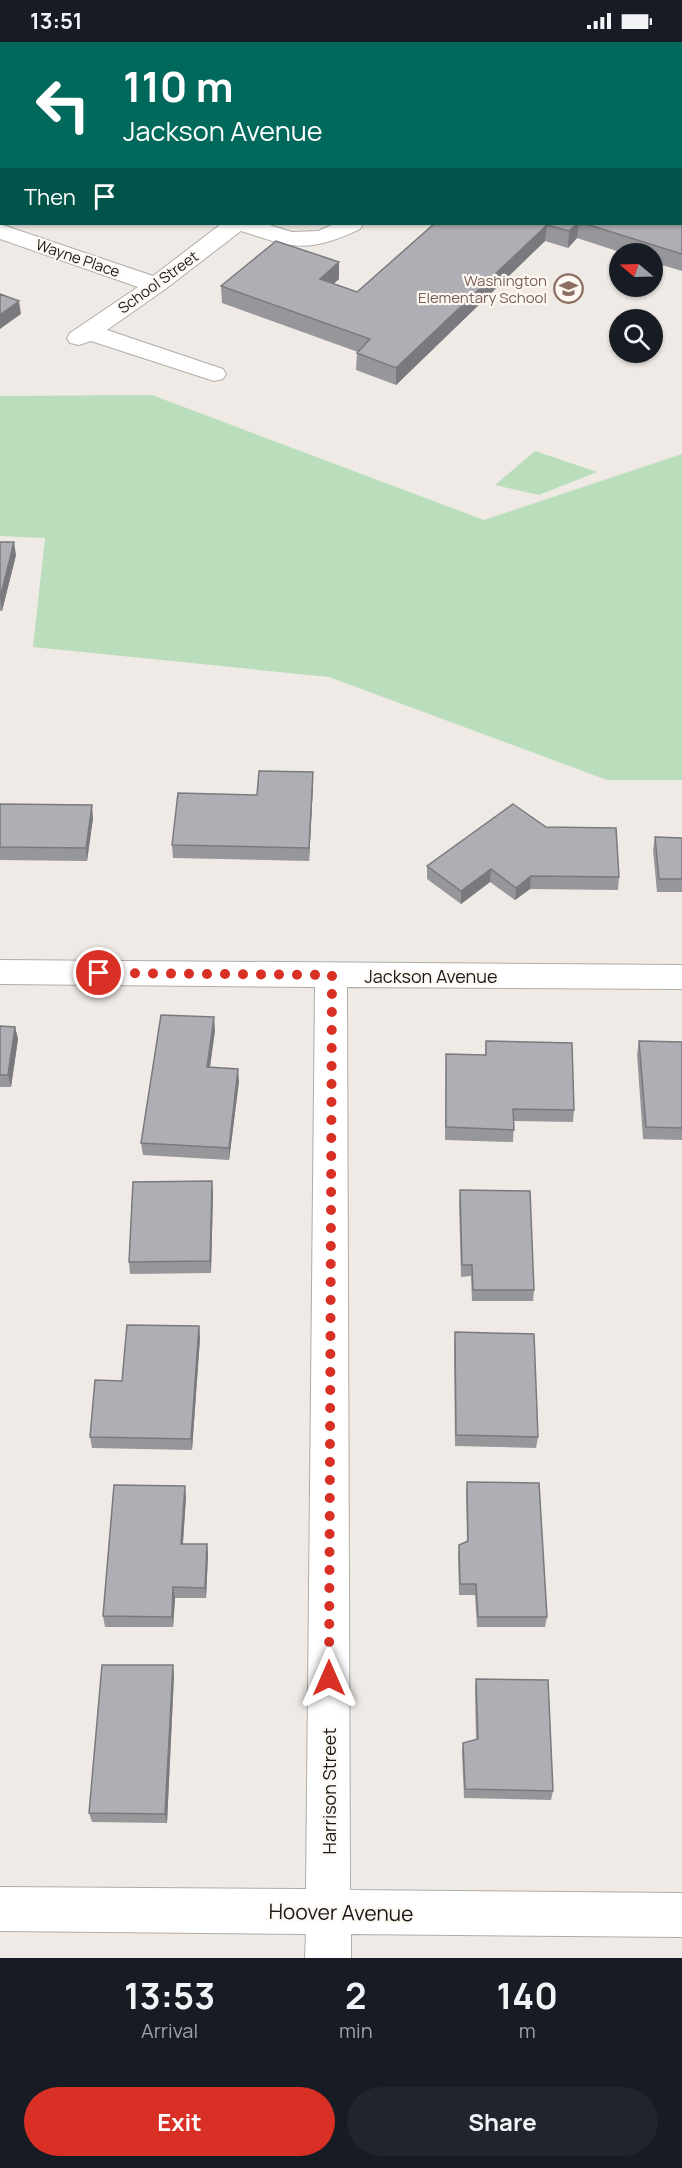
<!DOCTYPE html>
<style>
:root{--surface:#171b24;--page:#20242c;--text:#f1f3f6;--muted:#9ea1a6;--accent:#d93025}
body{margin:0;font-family:Manrope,sans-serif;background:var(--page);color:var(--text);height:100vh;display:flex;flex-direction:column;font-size:22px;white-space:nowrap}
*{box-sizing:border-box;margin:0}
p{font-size:20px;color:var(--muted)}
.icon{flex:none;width:33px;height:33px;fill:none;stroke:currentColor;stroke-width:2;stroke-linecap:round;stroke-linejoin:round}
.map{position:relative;height:1916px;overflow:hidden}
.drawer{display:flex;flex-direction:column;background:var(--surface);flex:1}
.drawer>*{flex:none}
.banner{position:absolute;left:0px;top:0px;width:682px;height:183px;box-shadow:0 2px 4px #0004;background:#00695c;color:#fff;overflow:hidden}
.needle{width:39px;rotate:289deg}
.controls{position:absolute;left:609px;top:201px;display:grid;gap:12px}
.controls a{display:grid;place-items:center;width:54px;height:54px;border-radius:50%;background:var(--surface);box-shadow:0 2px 4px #0004;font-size:30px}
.pin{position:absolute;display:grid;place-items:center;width:51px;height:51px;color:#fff;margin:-26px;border:3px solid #fff;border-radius:50%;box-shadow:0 2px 6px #0007}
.me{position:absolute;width:66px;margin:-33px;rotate:0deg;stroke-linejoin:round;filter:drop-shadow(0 0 4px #0008)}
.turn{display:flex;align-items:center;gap:21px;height:126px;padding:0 24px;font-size:27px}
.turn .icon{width:78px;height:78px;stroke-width:2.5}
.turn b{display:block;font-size:42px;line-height:51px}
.then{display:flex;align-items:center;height:57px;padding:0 24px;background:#0003;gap:12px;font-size:22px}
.eta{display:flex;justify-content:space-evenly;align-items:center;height:102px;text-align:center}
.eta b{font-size:36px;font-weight:700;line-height:42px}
.cta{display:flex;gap:12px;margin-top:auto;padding:12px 24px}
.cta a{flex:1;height:69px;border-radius:36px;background:var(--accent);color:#fff;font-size:24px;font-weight:700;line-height:69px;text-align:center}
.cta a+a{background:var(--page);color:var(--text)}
.status{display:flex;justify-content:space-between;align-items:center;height:42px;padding:0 30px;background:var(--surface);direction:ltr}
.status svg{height:16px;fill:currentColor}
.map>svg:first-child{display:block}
.green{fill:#baddbb}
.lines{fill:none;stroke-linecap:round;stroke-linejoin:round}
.minor-casing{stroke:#b1aca7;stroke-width:2}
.minor{fill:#fff;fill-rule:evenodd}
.wall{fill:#96969b}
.shaded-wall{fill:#7a7a7e}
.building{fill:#afaeb4;stroke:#7a7a7e;stroke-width:1.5}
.route{stroke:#d93025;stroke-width:10;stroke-dasharray:0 18}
.labels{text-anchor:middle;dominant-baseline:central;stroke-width:4.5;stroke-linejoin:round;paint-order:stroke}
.far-street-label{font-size:15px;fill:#1b1917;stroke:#fdf8f2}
.far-education-label{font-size:15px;fill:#785e54;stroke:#fdf8f2;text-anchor:end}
.street-label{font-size:18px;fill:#1b1917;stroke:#fdf8f2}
.near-street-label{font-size:21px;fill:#1b1917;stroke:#fdf8f2}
</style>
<div class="status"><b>13:51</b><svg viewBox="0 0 49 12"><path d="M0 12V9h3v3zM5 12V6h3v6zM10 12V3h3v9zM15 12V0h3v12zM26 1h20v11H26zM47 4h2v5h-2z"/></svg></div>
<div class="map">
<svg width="682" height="1916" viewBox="0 0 682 1916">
<rect width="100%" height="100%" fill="#efeae5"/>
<!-- green -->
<path class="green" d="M 152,353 L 484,478 L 682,412 L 682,738 L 607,738 L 329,635 L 33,605 L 45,496 L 0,494 L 0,354 Z
M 535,409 L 597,430 L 539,453 L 495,443 Z"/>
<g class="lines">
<defs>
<path id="minor" d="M 454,0 L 475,0 L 453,2 Z
M 0,182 L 153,234 L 221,182 L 266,182 L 292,190 L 318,189 L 334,182 L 363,182 L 360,187 C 307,212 294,206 241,189 L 164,248 L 107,288 L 223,327 L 226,332 L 223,337 L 214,339 L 91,299 L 79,303 L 70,301 L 67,296 L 70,291 L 138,245 L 0,197 Z
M 0,918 L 682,923 L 682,947 L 347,945 L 350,1848 L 682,1851 L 682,1895 L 351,1892 L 351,1916 L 305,1916 L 306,1892 L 0,1889 L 0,1845 L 306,1847 L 315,945 L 0,942 Z"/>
</defs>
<!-- minor casing -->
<use href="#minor" class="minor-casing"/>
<!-- minor -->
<use href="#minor" class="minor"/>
</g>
<!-- wall -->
<path class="wall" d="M 328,0 L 369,0 L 367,2 L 332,2 Z
M 2,90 L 2,120 L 0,120 L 0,91 Z
M 682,153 L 682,229 L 652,220 L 652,212 L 626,212 L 577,196 L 568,206 L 545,199 L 396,343 L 356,328 L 357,311 L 358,310 L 222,261 L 221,244 L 339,237 L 333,242 L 357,250 L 434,182 L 681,182 Z
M 0,500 L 16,513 L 2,569 L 0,569 Z
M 313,743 L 309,819 L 173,816 L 172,803 L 257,753 Z
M 0,762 L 93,776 L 87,819 L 0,818 Z
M 655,795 L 682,796 L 682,850 L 657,850 L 653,808 Z
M 427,824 L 619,835 L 618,848 L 530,847 L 515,858 L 490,840 L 461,862 L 427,837 Z
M 0,984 L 15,985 L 18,997 L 11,1045 L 0,1045 Z
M 215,988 L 210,1025 L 239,1039 L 229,1118 L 143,1113 L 141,1101 Z
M 486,999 L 574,1068 L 573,1080 L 514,1079 L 513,1100 L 445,1098 L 446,1012 L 485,1013 Z
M 639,999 L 682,1000 L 682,1098 L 643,1097 L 637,1012 Z
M 460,1148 L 534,1248 L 533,1259 L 472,1259 L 471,1234 L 461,1235 L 459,1160 Z
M 213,1151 L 211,1231 L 130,1232 L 129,1220 Z
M 199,1284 L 200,1296 L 192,1408 L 92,1406 L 90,1395 L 122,1339 Z
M 455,1290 L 538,1395 L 536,1406 L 455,1404 L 454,1302 Z
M 467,1440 L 547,1575 L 545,1585 L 477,1585 L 475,1553 L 459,1553 L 458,1514 L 459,1503 L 467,1500 L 466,1451 Z
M 186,1455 L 183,1502 L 207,1502 L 208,1513 L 206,1556 L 175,1556 L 173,1585 L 105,1585 L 103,1574 Z
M 174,1633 L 167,1781 L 92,1780 L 89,1771 Z
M 476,1637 L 553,1749 L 551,1758 L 464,1756 L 462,1710 L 463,1701 L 476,1698 L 475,1647 Z"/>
<!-- shaded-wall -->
<path class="shaded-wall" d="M 356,0 L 369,0 L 367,2 L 356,2 Z
M 577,182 L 579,182 L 577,196 L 568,206 L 569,189 Z
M 547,183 L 545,199 L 396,343 L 396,326 Z
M 339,220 L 339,237 L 320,254 L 320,237 Z
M 19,259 L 21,272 L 0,287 L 0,273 Z
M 14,500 L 16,513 L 2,569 L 0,556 Z
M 313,730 L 313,743 L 309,819 L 309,806 Z
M 92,763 L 93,776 L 87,819 L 86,806 Z
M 491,827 L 490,840 L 461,862 L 461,849 Z
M 531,834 L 530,847 L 515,858 L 516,846 Z
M 214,975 L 215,988 L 208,1038 L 207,1025 Z
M 15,985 L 18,997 L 11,1045 L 8,1033 Z
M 238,1027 L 239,1039 L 229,1118 L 229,1106 Z
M 212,1139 L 213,1151 L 211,1231 L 210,1219 Z
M 199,1284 L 200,1296 L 192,1408 L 191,1397 Z
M 185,1444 L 186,1455 L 182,1513 L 181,1502 Z
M 207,1502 L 208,1513 L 206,1556 L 205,1546 Z
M 173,1545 L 175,1556 L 173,1585 L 172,1575 Z
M 173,1623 L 174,1633 L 167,1781 L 165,1772 Z"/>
<!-- building -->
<path class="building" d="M 2,90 L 2,109 L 0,108 L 0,91 Z
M 681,153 L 682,153 L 682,212 L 586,182 L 681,182 Z
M 434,182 L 577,182 L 569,189 L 547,183 L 396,326 L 357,311 L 370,297 L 221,244 L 276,199 L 339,220 L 320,237 L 357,250 Z
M 0,252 L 19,259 L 0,273 Z
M 0,500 L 14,500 L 0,556 Z
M 259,729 L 313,730 L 309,806 L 172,803 L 178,751 L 257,753 Z
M 0,762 L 92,763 L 86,806 L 0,805 Z
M 513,762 L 546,785 L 616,786 L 619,835 L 531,834 L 516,846 L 491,827 L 461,849 L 427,824 Z
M 655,795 L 682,796 L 682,837 L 659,837 Z
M 161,973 L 214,975 L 207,1025 L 238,1027 L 229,1106 L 141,1101 Z
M 0,984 L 15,985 L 8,1033 L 0,1033 Z
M 486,999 L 572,1001 L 574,1068 L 513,1067 L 514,1088 L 446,1085 L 446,1012 L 486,1013 Z
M 639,999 L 682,1000 L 682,1086 L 646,1085 Z
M 212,1139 L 210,1219 L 129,1220 L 133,1140 Z
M 460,1148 L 530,1149 L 534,1248 L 473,1248 L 472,1223 L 462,1223 Z
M 127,1283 L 199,1284 L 191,1397 L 90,1395 L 95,1338 L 122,1339 Z
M 455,1290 L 534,1292 L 538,1395 L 456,1393 Z
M 467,1440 L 539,1441 L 547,1575 L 478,1575 L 476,1542 L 460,1542 L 459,1503 L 468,1499 Z
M 114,1443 L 185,1444 L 181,1502 L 207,1502 L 205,1546 L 173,1545 L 172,1575 L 103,1574 Z
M 102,1623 L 173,1623 L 165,1772 L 89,1771 Z
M 476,1637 L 548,1638 L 553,1749 L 465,1747 L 463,1701 L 478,1697 Z"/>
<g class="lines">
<!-- route -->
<path class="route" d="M 99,931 L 332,933 L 329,1636"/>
</g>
<!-- icons -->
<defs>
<symbol id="school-ring" viewBox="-11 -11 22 22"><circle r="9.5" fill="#fdf8f2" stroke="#8d6e63" stroke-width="1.5"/><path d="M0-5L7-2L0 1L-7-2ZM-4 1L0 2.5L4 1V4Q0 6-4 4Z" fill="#8d6e63"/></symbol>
</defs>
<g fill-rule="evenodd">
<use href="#school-ring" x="552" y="230" width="33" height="33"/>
</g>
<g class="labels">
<!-- far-street labels -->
<g class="far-street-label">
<text transform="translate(78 216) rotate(19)">Wayne Place</text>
<text transform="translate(158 240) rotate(-36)">School Street</text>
</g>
<!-- far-education labels -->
<g class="far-education-label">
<text x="547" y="238">Washington<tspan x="547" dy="17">Elementary School</tspan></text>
</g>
<!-- street labels -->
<g class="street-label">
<text x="431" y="934">Jackson Avenue</text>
<text transform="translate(329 1749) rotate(-90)">Harrison Street</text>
</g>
<!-- near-street labels -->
<g class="near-street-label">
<text transform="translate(341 1870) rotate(1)">Hoover Avenue</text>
</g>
</g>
</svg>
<div class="controls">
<a><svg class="needle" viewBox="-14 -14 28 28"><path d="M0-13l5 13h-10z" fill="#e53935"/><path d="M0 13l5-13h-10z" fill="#9ea1a6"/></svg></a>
<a><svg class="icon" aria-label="search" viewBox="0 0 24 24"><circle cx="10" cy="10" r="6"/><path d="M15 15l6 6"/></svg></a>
</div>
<div class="pin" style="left:99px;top:931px;background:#d93025"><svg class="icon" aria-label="arrive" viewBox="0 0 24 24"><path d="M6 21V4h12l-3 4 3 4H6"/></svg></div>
<svg class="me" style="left:329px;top:1636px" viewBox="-20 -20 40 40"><path d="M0-17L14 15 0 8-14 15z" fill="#d93025" stroke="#fff" stroke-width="4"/></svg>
<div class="banner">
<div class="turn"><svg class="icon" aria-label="left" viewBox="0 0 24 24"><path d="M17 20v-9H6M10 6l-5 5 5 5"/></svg><div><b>110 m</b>Jackson Avenue</div></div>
<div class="then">Then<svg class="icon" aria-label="arrive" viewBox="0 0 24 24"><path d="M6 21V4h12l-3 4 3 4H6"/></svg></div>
</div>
</div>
<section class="drawer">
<div class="eta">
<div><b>13:53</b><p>Arrival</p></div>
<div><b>2</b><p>min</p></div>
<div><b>140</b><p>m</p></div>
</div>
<div class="cta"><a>Exit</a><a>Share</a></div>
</section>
